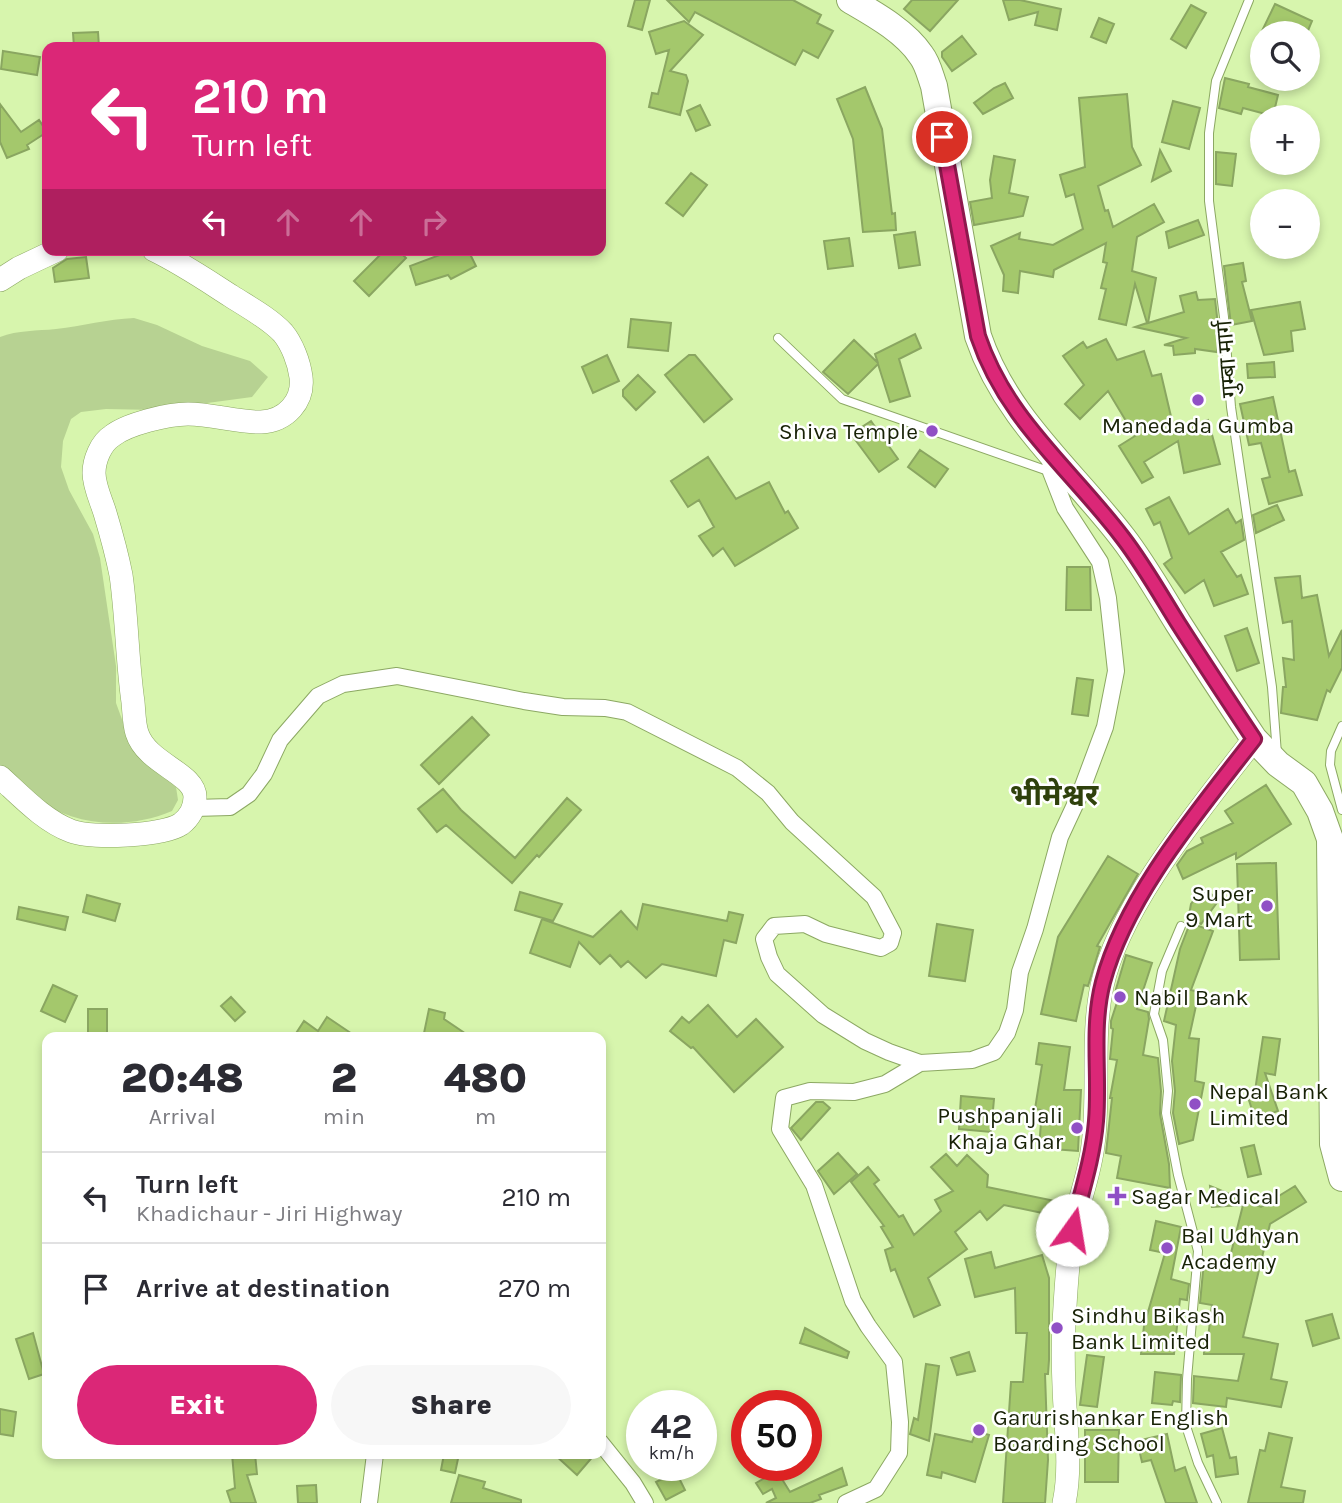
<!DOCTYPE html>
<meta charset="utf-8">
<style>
:root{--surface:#fff;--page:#f7f7f7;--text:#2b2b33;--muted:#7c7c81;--line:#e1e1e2;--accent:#db2777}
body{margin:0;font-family:Karla,"Noto Sans Devanagari",sans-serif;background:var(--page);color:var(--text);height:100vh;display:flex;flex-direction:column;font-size:26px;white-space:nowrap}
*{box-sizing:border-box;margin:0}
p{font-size:23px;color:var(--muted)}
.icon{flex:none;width:38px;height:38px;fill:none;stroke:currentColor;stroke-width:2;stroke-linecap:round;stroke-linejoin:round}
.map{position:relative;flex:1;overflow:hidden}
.drawer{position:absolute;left:42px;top:1032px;width:564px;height:427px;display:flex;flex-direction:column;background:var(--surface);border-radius:14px;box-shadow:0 4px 10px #0003}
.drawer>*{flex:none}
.hud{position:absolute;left:42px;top:42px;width:564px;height:214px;border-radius:14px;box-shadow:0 4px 10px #0003;background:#db2777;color:#fff;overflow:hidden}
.buttons{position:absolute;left:1250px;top:21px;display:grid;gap:14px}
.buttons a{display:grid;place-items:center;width:70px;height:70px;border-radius:50%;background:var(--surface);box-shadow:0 4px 10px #0003;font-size:35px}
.speed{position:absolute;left:626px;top:1390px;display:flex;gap:14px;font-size:35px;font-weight:700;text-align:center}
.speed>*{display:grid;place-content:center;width:91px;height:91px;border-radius:50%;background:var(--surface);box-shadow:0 4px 10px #0003;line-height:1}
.speed small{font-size:18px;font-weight:400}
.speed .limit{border:10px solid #d22;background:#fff;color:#111}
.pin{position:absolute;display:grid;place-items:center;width:60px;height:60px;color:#fff;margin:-30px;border:4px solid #fff;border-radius:50%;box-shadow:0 2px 7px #0007}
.me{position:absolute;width:77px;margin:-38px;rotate:13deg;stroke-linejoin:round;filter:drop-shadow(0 0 5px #0008)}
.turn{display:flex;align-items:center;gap:24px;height:147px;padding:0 35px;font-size:32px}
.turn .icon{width:91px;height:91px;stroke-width:2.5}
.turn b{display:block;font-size:49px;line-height:60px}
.lanes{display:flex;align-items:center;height:66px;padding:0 35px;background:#0003;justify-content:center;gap:35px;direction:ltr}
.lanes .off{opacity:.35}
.eta{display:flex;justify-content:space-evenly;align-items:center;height:119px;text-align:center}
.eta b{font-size:42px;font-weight:800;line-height:49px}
.primary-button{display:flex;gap:14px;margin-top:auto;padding:14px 35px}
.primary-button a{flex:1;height:80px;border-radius:42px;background:var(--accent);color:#fff;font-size:28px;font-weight:800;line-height:80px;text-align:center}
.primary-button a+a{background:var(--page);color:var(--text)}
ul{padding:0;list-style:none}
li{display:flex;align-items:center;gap:21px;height:91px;padding:0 35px;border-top:2px solid var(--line)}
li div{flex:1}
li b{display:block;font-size:26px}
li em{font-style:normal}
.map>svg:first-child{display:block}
.green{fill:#b7d292}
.building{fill:#a4c86c;stroke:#8aa661;stroke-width:2}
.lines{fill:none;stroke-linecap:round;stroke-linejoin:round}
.service-casing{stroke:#8ca863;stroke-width:10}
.minor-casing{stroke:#8ca863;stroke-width:18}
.secondary-casing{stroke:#8ca863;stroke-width:24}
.primary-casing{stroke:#8ca863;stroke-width:28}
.service{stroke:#fff;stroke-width:8}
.minor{stroke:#fff;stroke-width:16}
.secondary{stroke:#fff;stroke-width:23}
.primary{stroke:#fff;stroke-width:26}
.route-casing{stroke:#8e194d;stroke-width:18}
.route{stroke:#db2777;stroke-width:12}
.poi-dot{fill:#9050c5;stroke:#fff;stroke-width:2.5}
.labels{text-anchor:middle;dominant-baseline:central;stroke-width:5;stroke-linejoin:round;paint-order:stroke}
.street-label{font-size:23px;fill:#182206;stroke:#fff}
.poi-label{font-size:23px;fill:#182206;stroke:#fff;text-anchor:start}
.district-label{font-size:30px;font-weight:bold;fill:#2f410c;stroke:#fff}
</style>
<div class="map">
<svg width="1342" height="1503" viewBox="0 0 1342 1503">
<rect width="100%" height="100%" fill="#d7f5ad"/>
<!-- green -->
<path class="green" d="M 134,318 L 157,325 L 202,346 L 250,361 L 268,377 L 252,397 L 155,410 L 106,409 L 81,412 L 71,419 L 63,441 L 61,467 L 69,490 L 93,534 L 100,558 L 116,666 L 116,703 L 128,736 L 176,787 L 178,800 L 172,811 C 127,830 73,827 32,796 C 21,787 10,776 0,766 L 0,337 C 18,330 37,331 56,329 C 83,326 107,319 134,318 Z"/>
<!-- building -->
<path class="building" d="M 635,0 L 650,0 L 642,30 L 628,26 Z
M 667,0 L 793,0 L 821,15 L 817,23 L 833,31 L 818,58 L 803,50 L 795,65 L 695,12 L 689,22 Z
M 912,0 L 958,0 L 930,31 L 904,9 Z
M 1003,0 L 1020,0 L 1061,9 L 1057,30 L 1035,25 L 1038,12 L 1009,20 Z
M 1275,4 L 1312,21 L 1307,33 L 1261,33 Z
M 1191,5 L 1206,13 L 1186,48 L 1171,39 Z
M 1099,18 L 1114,24 L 1106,43 L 1091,37 Z
M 684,21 L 703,35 L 670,71 L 686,75 L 688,81 L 680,115 L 649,107 L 652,93 L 658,94 L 669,50 L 656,54 L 649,32 Z
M 98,32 L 99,47 L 74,47 L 73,33 Z
M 962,36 L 976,54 L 952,71 L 942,57 L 942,52 Z
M 3,51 L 40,57 L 37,75 L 1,69 Z
M 1225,78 L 1249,84 L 1248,87 L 1278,95 L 1273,116 L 1243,108 L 1241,114 L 1219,108 Z
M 1005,83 L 1013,98 L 983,114 L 974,103 L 994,88 Z
M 865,87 L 882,129 L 892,214 L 895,213 L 896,230 L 863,232 L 853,139 L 837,99 Z
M 1127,94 L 1132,147 L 1141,165 L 1098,186 L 1105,211 L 1108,210 L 1113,227 L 1154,204 L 1164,222 L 1137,237 L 1132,271 L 1156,278 L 1148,323 L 1184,312 L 1180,296 L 1196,292 L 1198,300 L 1215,299 L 1219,334 L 1217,352 L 1195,349 L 1195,353 L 1174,355 L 1173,346 L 1164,345 L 1186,338 L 1135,327 L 1147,323 L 1135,284 L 1126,325 L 1099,319 L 1106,289 L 1101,288 L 1107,263 L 1103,262 L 1106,243 L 1054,270 L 1053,277 L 1020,271 L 1018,293 L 1003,291 L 1004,275 L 991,246 L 1020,233 L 1019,239 L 1053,245 L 1083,229 L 1074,194 L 1066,197 L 1060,175 L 1085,167 L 1079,98 Z
M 1173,101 L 1200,108 L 1189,149 L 1162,142 Z
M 0,104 L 21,132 L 39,120 L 47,132 L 27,145 L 29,149 L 7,158 L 0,142 Z
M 700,105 L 710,125 L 696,131 L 687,111 Z
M 1160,150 L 1171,171 L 1152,181 Z
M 1216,152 L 1236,154 L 1232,186 L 1216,184 Z
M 994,156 L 1015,160 L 1009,193 L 1028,197 L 1023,216 L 974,225 L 970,202 L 992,198 L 990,180 Z
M 691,173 L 707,185 L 683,216 L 666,203 Z
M 1198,220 L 1204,235 L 1169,248 L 1166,232 Z
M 915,232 L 920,265 L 899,268 L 894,235 Z
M 849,238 L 853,266 L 828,269 L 824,241 Z
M 385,250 L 398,250 L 406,258 L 369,296 L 354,281 Z
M 453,250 L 468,250 L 476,266 L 451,279 L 448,275 L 416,285 L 410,266 Z
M 86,257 L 89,278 L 55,282 L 53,268 L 67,259 Z
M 1243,263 L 1246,281 L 1242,282 L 1252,321 L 1231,325 L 1224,266 Z
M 1300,302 L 1305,329 L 1291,331 L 1293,351 L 1264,355 L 1251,310 Z
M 631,319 L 671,323 L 668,351 L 628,347 Z
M 915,334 L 921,348 L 899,359 L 910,396 L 890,402 L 878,364 L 848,394 L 823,372 L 854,340 L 878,363 L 875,354 Z
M 1106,339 L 1117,360 L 1144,351 L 1152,376 L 1161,374 L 1173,425 L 1180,422 L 1182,428 L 1208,420 L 1220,464 L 1184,473 L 1178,441 L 1144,462 L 1153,477 L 1142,483 L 1119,446 L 1135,436 L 1108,391 L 1080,419 L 1065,404 L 1084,385 L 1063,356 L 1083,342 L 1087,348 Z
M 607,355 L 619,381 L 593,393 L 582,367 Z
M 689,355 L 695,355 L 732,399 L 704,422 L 665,375 Z
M 1274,362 L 1275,377 L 1248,378 L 1247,364 Z
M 638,375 L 655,392 L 636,410 L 623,396 L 623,390 Z
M 1273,397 L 1289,472 L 1295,470 L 1302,495 L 1269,504 L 1262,479 L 1270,477 L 1261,443 L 1249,445 L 1240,404 Z
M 871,421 L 898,459 L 879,472 L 851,434 Z
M 920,450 L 948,469 L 935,487 L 908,467 Z
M 708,457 L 736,499 L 769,482 L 785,513 L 788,511 L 798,528 L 735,566 L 723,548 L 713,556 L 699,536 L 714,527 L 699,500 L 688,507 L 671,481 Z
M 1169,497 L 1189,534 L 1228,509 L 1236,523 L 1241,520 L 1244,540 L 1221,552 L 1237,577 L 1241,575 L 1248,594 L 1214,606 L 1204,580 L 1185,593 L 1164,564 L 1172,558 L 1160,522 L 1154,525 L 1146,509 Z
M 1277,505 L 1284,520 L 1256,533 L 1253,515 Z
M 1067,567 L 1090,567 L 1091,610 L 1066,610 Z
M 1300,576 L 1302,598 L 1317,595 L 1329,656 L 1342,630 L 1342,668 L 1330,692 L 1327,690 L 1317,720 L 1281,713 L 1283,687 L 1286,687 L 1283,658 L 1294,660 L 1292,621 L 1283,623 L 1275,578 Z
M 1247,628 L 1259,663 L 1237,671 L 1225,636 Z
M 1077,678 L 1093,680 L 1088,716 L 1072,714 Z
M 472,717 L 489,735 L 439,784 L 421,765 Z
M 1266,785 L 1291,824 L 1236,859 L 1236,853 L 1183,879 L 1177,865 L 1187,851 L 1203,843 L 1201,838 L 1233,823 L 1225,811 Z
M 443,789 L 461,810 L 515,858 L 567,798 L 581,810 L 539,857 L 537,855 L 512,883 L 446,825 L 437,832 L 418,809 Z
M 1108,856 L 1138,874 L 1097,946 L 1100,947 L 1088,986 L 1084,985 L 1076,1021 L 1041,1014 L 1058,937 Z
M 1276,863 L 1279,959 L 1240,960 L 1237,864 Z
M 1203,888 L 1219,900 L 1201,924 L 1189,915 L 1191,904 Z
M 520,892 L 562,904 L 553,921 L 515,910 Z
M 87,895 L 120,904 L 115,921 L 83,912 Z
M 643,904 L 727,921 L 729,912 L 743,915 L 736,943 L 724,940 L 716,976 L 662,964 L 646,978 L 628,961 L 621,967 L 610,955 L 600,964 L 579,942 L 570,967 L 530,953 L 542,919 L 593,937 L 621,911 L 637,929 Z
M 19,907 L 68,917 L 65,930 L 17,919 Z
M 1190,923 L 1213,931 L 1191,990 L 1199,992 L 1189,1038 L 1199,1039 L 1195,1081 L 1204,1083 L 1193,1140 L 1179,1144 L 1173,1113 L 1175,1091 L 1172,1061 L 1176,1025 L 1164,1021 L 1180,949 Z
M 937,924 L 973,930 L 965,981 L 929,976 Z
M 1126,955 L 1152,963 L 1137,1009 L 1148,1012 L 1149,1019 L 1143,1055 L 1158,1058 L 1161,1091 L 1160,1114 L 1169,1164 L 1170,1188 L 1117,1178 L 1121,1156 L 1106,1153 L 1112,1098 L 1110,1098 L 1117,1060 L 1110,1059 L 1113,1029 L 1111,1028 L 1111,1021 L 1119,996 L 1115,995 L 1116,989 Z
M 53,985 L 77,996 L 65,1022 L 41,1011 Z
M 231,997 L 245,1012 L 235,1021 L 221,1006 Z
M 708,1005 L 737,1037 L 756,1019 L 783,1047 L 734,1092 L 693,1047 L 691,1048 L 670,1031 L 682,1017 L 689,1023 Z
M 88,1009 L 107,1009 L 107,1034 L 88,1033 Z
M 429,1009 L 445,1013 L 444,1019 L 472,1038 L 423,1038 Z
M 327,1017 L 358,1038 L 293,1038 L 304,1021 L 318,1031 Z
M 1263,1037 L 1280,1039 L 1275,1075 L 1265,1073 L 1278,1111 L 1255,1119 L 1247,1094 L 1255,1091 Z
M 1039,1043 L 1070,1047 L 1064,1090 L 1081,1090 L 1078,1151 L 1039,1148 L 1042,1110 L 1035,1109 L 1042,1065 L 1036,1064 Z
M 961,1096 L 994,1099 L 991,1132 L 959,1129 Z
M 816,1102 L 823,1102 L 830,1108 L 801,1140 L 791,1128 Z
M 1254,1145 L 1261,1174 L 1248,1177 L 1241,1148 Z
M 838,1153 L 857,1174 L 834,1194 L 818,1171 Z
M 946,1154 L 957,1166 L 967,1155 L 988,1175 L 987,1187 L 1060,1202 L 1057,1216 L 1004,1205 L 987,1220 L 980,1211 L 955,1232 L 967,1249 L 928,1278 L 940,1305 L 914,1317 L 895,1269 L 891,1271 L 885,1250 L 893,1247 L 881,1227 L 884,1226 L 851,1182 L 868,1167 L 879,1180 L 874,1184 L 899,1217 L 903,1215 L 914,1235 L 941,1211 L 935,1200 L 953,1191 L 931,1167 Z
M 1210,1186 L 1261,1207 L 1295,1186 L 1306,1202 L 1270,1224 L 1243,1337 L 1278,1344 L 1271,1379 L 1287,1382 L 1281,1407 L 1227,1398 L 1226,1407 L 1193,1403 L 1194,1376 L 1238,1381 L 1244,1354 L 1204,1354 L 1204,1338 L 1208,1338 L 1212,1305 L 1200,1303 L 1204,1261 L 1228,1265 L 1243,1205 L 1212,1207 Z
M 1156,1221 L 1181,1227 L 1171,1279 L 1189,1284 L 1187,1300 L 1180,1299 L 1174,1354 L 1141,1354 L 1144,1326 L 1165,1253 L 1150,1250 Z
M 991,1252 L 995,1268 L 1042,1255 L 1049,1278 L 1049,1360 L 1048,1374 L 1045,1374 L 1048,1460 L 1045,1503 L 1003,1503 L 1011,1382 L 1023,1382 L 1027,1333 L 1016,1333 L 1015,1288 L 975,1297 L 965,1259 Z
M 1332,1314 L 1339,1338 L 1313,1346 L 1306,1321 Z
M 805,1328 L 849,1352 L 847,1358 L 800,1343 Z
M 33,1333 L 44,1374 L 29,1379 L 16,1339 Z
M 969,1352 L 975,1371 L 957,1375 L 951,1358 Z
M 1087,1355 L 1104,1357 L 1097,1407 L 1080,1405 Z
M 926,1364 L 939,1366 L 929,1441 L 910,1434 L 914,1418 L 918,1420 Z
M 1155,1372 L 1181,1375 L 1180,1402 L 1173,1401 L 1172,1405 L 1152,1403 Z
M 0,1409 L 16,1412 L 13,1436 L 0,1434 Z
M 1222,1428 L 1230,1458 L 1236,1457 L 1238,1474 L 1216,1477 L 1213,1455 L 1207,1457 L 1201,1434 Z
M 1085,1430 L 1119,1430 L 1118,1482 L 1085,1482 Z
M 976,1431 L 989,1435 L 975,1482 L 942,1472 L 941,1478 L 927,1475 L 935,1434 L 972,1442 Z
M 1269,1433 L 1292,1438 L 1281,1487 L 1305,1491 L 1303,1503 L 1248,1503 L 1260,1450 L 1265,1451 Z
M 1167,1434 L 1175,1471 L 1185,1467 L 1197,1503 L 1166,1503 L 1151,1460 L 1142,1462 L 1137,1441 Z
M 232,1454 L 255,1454 L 257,1474 L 247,1475 L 256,1503 L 231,1503 L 227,1491 L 235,1488 Z
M 444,1454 L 459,1454 L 455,1473 L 441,1470 Z
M 554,1454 L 595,1454 L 577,1475 Z
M 842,1468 L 847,1485 L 819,1495 L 821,1499 L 810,1503 L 766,1503 L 776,1498 L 772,1489 L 763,1494 L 756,1483 L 777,1471 L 790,1492 Z
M 676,1472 L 685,1490 L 666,1500 L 656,1482 Z
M 459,1475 L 485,1482 L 483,1488 L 521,1500 L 521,1503 L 451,1503 Z
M 316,1485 L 317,1503 L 298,1503 L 297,1486 Z"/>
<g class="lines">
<defs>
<path id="service" d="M 1249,0 L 1216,81 L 1209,133 L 1209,201 L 1224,317 L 1231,407 L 1272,687 L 1277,754
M 778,338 L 842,399 L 1051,472
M 1342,726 L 1331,751 L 1330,765 L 1342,810
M 1181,926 L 1162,971 L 1154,1014 L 1163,1040 L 1168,1091 L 1166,1113 L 1178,1175 L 1198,1251 L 1187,1379 L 1186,1426 L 1198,1463 L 1217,1503"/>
<path id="minor" d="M 194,808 L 230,807 L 249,794 L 264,774 L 280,740 L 318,696 L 343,684 L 397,676 L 524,701 L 563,707 L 605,708 L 627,712 L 737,768 L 768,793 L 792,822 L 874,897 L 893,933 L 890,943 L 881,948 L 826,934 L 805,924 L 774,926 L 764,939 L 769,957 L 777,974 L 823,1015 L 865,1041 L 889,1052 L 920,1063 L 972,1060 L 994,1052 L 1007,1033 L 1015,1010 L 1020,972 L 1035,929 L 1060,837 L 1080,794 L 1105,727 L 1116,671 L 1108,598 L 1100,562 L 1065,508 L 1051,472 L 1050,454
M 600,1442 L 633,1483 L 645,1503
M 369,1503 L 375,1454
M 846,1503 L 876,1489 L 899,1453 L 900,1422 L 894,1362 L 868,1326 L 853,1301 L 814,1185 L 780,1129 L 784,1098 L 810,1091 L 854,1092 L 885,1084 L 920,1063"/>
<path id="secondary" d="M 0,280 L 19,268 L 57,250
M 0,777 C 21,796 44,821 71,831 C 92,839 163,836 181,824 C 189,818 195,808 195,797 C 195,773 147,764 137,733 C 134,724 134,712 133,702 C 127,660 127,617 121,575 C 117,555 111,533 105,513 C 101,500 94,486 94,473 C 94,460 101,443 112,436 C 127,424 168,414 188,414 C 212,414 240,423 261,422 C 286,421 304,401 301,377 C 299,362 292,344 283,333 C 269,318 248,307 231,296 C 206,280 181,263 154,250
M 1064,1503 C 1072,1465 1065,1425 1064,1386 C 1063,1365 1063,1344 1064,1323 C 1066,1291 1067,1259 1073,1228 C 1079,1200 1090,1173 1093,1145 C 1100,1092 1091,1038 1102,986 C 1120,903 1203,806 1254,739"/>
<path id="primary" d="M 850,0 C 874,14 905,31 921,55 C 928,64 930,75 934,86 L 978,336 C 1006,419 1071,470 1123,538 C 1143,564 1160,594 1178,623 C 1203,662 1228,700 1254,739 L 1278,764 L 1304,783 L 1320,811 L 1330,839 L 1333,1144 L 1342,1178"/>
</defs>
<!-- service casing -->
<use href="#service" class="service-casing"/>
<!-- minor casing -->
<use href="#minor" class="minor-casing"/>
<!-- secondary casing -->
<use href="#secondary" class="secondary-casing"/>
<!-- primary casing -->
<use href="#primary" class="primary-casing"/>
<!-- service -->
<use href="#service" class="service"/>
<!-- minor -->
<use href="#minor" class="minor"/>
<!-- secondary -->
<use href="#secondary" class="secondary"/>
<!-- primary -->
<use href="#primary" class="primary"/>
</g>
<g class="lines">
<defs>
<path id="route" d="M 942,137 L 978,336 C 1006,420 1071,469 1123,538 C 1143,564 1160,594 1178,623 C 1203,662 1228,700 1254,739 C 1200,809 1126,895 1103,982 C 1091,1028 1100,1075 1096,1121 C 1093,1158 1081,1194 1072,1230"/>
</defs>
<!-- route casing -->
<use href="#route" class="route-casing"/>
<!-- route -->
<use href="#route" class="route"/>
</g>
<!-- markers -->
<g class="poi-dot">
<circle cx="1198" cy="400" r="7"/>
<circle cx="932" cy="431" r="7"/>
<circle cx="1267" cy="906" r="7"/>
<circle cx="1120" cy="997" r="7"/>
<circle cx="1195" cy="1104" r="7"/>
<circle cx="1077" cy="1128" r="7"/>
<path d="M1113.5 1185.5h7v7h7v7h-7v7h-7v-7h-7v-7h7z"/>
<circle cx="1167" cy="1248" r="7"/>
<circle cx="1057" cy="1328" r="7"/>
<circle cx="979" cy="1430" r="7"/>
</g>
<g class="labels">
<!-- street labels -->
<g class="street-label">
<text transform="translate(1227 359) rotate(-95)">गुम्बा मार्ग</text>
</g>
<!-- poi labels -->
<g class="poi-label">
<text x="1198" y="425" text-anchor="middle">Manedada Gumba</text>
<text x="918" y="431" text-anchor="end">Shiva Temple</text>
<text x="1253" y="893" text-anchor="end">Super<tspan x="1253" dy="26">9 Mart</tspan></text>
<text x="1134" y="997">Nabil Bank</text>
<text x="1209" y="1091">Nepal Bank<tspan x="1209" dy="26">Limited</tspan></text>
<text x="1063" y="1115" text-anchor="end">Pushpanjali<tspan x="1063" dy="26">Khaja Ghar</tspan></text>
<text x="1131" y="1196">Sagar Medical</text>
<text x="1181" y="1235">Bal Udhyan<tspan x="1181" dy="26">Academy</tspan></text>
<text x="1071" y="1315">Sindhu Bikash<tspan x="1071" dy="26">Bank Limited</tspan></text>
<text x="993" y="1417">Garurishankar English<tspan x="993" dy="26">Boarding School</tspan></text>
</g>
<!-- district labels -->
<g class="district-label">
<text x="1054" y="795">भीमेश्वर</text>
</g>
</g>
</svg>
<div class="buttons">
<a><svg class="icon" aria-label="search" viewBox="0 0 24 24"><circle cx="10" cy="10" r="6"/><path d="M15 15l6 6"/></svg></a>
<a>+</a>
<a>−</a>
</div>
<div class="speed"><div>42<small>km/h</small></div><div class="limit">50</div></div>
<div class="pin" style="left:942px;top:137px;background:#d93025"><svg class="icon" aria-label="arrive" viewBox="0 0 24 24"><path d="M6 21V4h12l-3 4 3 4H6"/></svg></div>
<svg class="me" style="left:1072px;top:1230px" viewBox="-20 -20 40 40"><circle r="19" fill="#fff"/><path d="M0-13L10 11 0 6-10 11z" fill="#db2777"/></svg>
<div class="hud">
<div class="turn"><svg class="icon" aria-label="left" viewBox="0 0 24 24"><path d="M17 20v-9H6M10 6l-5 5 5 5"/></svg><div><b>210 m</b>Turn left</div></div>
<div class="lanes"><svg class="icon" aria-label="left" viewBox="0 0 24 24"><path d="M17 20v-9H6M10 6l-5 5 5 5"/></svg><svg class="icon off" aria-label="ahead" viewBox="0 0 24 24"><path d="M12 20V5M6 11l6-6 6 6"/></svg><svg class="icon off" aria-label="ahead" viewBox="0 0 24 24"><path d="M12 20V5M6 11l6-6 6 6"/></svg><svg class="icon off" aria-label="right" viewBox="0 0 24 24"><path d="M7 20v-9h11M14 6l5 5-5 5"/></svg></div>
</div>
<section class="drawer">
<div class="eta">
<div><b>20:48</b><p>Arrival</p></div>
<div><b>2</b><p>min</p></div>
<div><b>480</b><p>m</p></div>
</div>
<ul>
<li><svg class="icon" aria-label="left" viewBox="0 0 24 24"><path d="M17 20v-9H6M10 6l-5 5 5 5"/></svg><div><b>Turn left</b><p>Khadichaur - Jiri Highway</p></div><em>210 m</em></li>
<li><svg class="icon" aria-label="arrive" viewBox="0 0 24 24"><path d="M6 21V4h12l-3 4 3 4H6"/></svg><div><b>Arrive at destination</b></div><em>270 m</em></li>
</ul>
<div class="primary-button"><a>Exit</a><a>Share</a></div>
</section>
</div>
